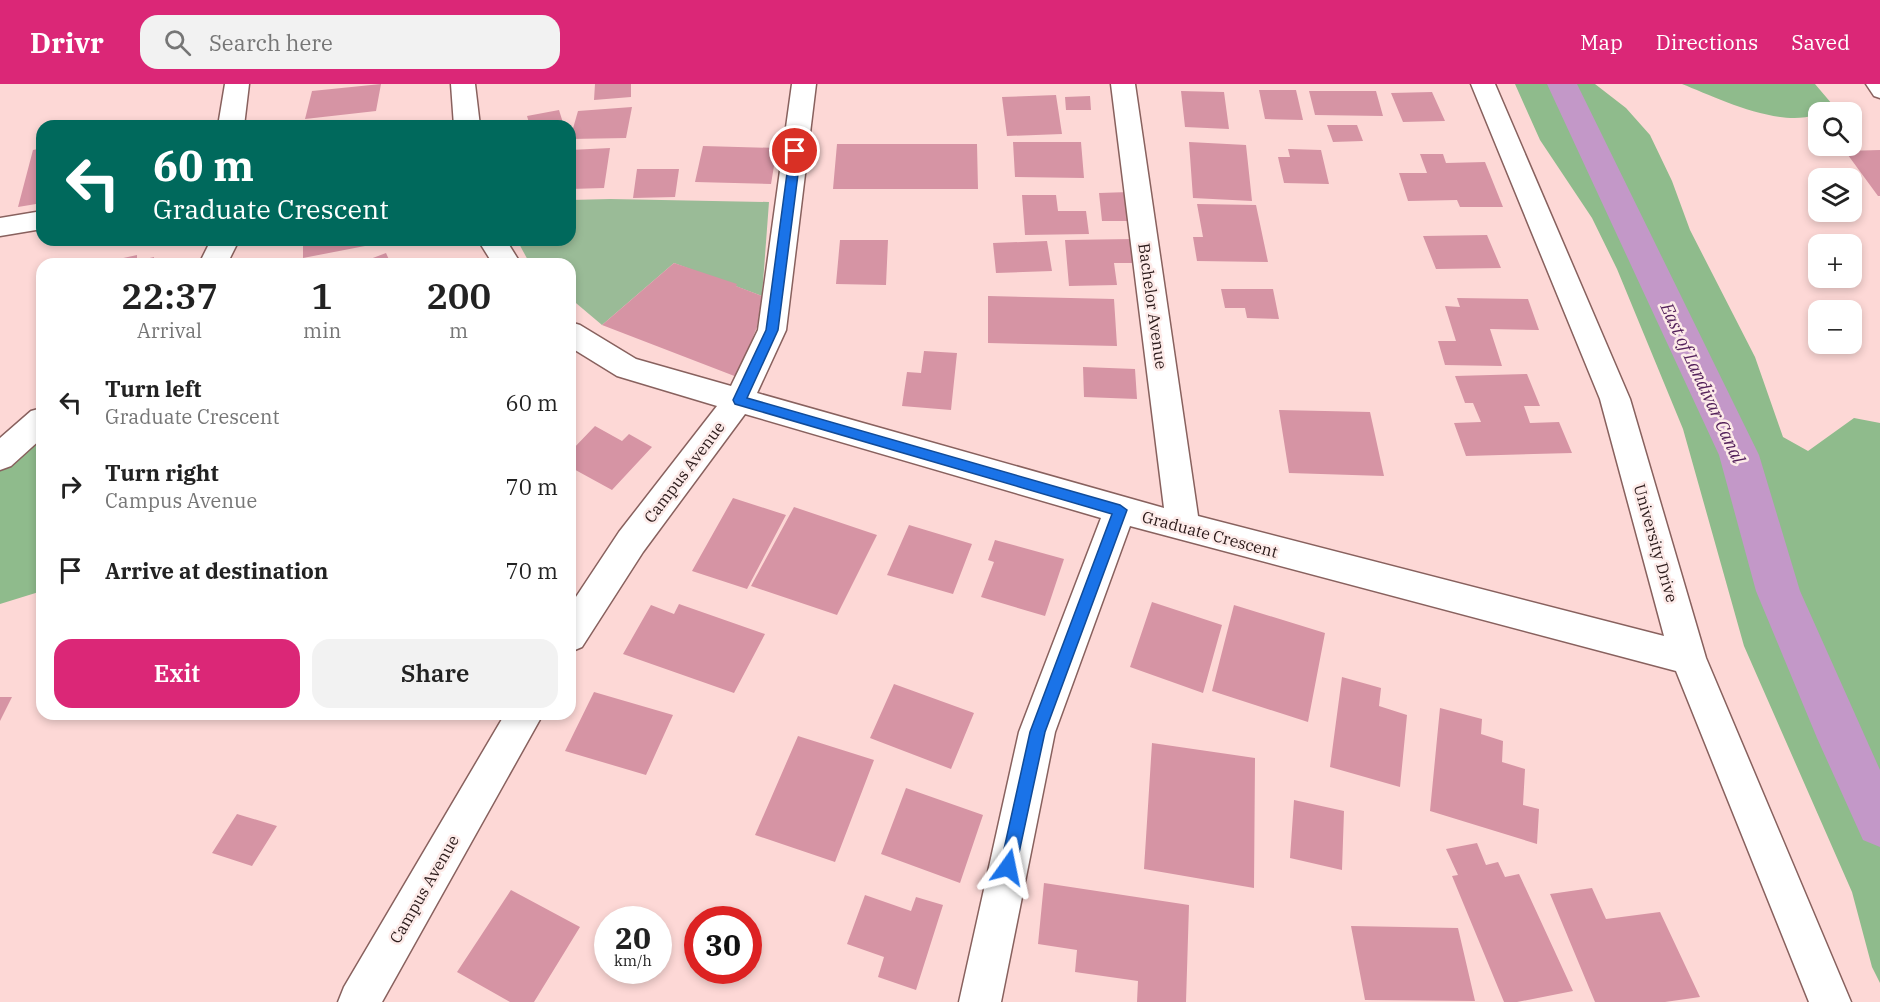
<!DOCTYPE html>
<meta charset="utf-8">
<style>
:root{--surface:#fff;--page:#f2f2f2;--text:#222;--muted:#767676;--accent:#db2777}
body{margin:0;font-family:"IBM Plex Serif",serif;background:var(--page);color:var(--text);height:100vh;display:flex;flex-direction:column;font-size:22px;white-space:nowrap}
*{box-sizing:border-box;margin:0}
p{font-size:20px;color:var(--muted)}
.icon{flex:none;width:33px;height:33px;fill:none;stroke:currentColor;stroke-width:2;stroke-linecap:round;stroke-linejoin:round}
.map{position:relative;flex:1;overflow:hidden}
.side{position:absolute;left:36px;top:174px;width:540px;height:462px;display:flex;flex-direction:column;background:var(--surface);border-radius:18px;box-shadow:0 3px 9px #0003}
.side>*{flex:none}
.guide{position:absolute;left:36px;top:36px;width:540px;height:126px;border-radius:18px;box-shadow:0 3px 9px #0003;background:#00695c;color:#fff;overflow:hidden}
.fabs{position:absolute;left:1808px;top:18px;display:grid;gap:12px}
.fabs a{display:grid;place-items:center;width:54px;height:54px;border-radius:12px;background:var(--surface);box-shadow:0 3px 9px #0003;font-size:30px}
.speed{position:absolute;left:594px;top:822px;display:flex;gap:12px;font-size:30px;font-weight:700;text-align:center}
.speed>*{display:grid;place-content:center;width:78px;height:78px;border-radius:50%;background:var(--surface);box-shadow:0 3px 9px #0003;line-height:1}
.speed small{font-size:15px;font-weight:400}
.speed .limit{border:9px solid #d22;background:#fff;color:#111}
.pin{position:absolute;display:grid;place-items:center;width:51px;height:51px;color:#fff;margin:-26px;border:3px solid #fff;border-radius:50%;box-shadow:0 2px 6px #0007}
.me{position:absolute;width:66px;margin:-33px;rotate:12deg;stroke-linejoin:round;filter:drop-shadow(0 0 4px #0008)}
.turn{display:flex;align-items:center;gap:21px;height:126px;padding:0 18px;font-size:27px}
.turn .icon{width:78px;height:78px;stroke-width:2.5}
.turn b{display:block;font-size:42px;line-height:51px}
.eta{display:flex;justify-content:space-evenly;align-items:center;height:102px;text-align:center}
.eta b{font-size:36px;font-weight:600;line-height:42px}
.primary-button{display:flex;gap:12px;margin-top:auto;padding:12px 18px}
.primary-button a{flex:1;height:69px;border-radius:18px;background:var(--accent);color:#fff;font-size:24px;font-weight:600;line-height:69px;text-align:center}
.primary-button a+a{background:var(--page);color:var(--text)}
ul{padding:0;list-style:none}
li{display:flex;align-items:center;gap:18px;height:84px;padding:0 18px}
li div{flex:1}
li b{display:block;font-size:22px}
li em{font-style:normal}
header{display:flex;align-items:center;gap:36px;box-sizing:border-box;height:84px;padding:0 30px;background:var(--accent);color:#fff}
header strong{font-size:28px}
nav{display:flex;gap:33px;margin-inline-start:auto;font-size:21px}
.search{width:420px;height:54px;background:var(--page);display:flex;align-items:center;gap:15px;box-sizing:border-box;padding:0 21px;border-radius:18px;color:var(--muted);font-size:22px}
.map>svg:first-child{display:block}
.green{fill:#9abb97}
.forest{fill:#8fbb8c}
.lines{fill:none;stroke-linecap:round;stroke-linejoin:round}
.canal{fill:#c398c8;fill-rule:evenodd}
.building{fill:#d694a4}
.lane-casing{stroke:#88615e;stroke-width:3}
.street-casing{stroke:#88615e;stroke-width:3}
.lane{fill:#fff;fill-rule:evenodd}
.street{fill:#fff;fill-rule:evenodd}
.route{fill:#1a73e8;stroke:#114b97;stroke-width:1.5}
.labels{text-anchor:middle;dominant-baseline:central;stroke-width:5;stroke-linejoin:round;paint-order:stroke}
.street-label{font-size:16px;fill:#2b1a1a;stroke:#fdebe9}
.water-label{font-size:18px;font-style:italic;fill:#54215b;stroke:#fdebe9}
</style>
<header>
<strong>Drivr</strong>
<div class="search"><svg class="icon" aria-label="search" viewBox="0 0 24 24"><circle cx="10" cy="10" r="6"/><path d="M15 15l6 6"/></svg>Search here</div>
<nav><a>Map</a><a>Directions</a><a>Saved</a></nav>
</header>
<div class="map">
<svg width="1880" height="918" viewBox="0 0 1880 918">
<rect width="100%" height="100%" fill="#fdd8d6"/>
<!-- green -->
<path class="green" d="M 610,115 L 769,118 L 762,212 L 674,179 L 602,241 L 570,214 L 570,180 L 530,180 L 517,156 L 570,156 L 570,116 Z"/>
<!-- forest -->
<path class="forest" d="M 1515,0 L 1595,0 L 1626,24 L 1650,51 L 1672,97 L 1690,146 L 1755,273 L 1783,353 L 1808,367 L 1854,334 L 1880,339 L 1880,899 L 1872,883 L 1852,808 L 1744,562 L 1683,345 L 1617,185 L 1592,134 L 1540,56 Z
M 1682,0 L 1815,0 L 1832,20 C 1800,55 1720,15 1682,0 Z
M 42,346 L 42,507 L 0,520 L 0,379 Z"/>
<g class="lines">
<!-- canal -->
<path class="canal" d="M 1547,0 L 1577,0 L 1759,371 L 1800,507 L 1880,686 L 1880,763 L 1863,756 L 1817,654 L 1756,507 L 1719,371 Z"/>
</g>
<!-- building -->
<path class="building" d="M 381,0 L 376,27 L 305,35 L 312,7 Z
M 595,0 L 631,0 L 631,13 L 594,16 Z
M 1259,6 L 1296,6 L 1303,36 L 1265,35 Z
M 1181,7 L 1224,8 L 1229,45 L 1185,43 Z
M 1309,7 L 1376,7 L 1383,32 L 1315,31 Z
M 1432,8 L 1445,37 L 1403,38 L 1391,9 Z
M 1056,11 L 1062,50 L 1007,52 L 1002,13 Z
M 1090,12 L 1091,26 L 1066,26 L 1065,13 Z
M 632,23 L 626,54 L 570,55 L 578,27 Z
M 559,26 L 564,42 L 530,42 L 527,32 Z
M 1327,41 L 1357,41 L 1363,57 L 1333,58 Z
M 1013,58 L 1081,58 L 1084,94 L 1015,93 Z
M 1189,58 L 1246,61 L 1252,117 L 1193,114 Z
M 837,60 L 977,60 L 978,105 L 833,105 Z
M 703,62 L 777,64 L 771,100 L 695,98 Z
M 42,64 L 42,119 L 18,123 L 33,66 Z
M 610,64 L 604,104 L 570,105 L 570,66 Z
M 1288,65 L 1321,66 L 1329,100 L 1284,99 L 1278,73 L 1290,73 Z
M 1880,66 L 1880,112 L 1878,112 L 1845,67 Z
M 1420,70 L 1443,70 L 1446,79 L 1485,78 L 1503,123 L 1460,123 L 1457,116 L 1408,117 L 1399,89 L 1427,89 Z
M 637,85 L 679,85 L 675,113 L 633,114 Z
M 1129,108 L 1133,137 L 1102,137 L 1099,109 Z
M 1022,111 L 1056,111 L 1058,127 L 1086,127 L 1089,150 L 1025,151 Z
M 1197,120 L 1256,121 L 1268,178 L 1197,177 L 1193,153 L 1203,153 Z
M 1487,151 L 1501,184 L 1436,185 L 1423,152 Z
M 1133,155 L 1136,179 L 1114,179 L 1117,201 L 1069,202 L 1065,156 Z
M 303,156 L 365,156 L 365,162 L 303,174 Z
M 840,156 L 888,156 L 886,201 L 836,200 Z
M 1047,157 L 1052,187 L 996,189 L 993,159 Z
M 386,169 L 391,180 L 357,180 Z
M 137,171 L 137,177 L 154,173 L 154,180 L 96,180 Z
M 674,179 L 737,200 L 736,202 L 762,212 L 757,243 L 737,293 L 602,241 Z
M 1221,205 L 1273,205 L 1279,235 L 1247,234 L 1245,224 L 1225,224 Z
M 988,212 L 1114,215 L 1117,262 L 988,259 Z
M 1457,214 L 1528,215 L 1539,246 L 1490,245 L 1502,282 L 1445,281 L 1438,257 L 1456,257 L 1445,222 L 1460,223 Z
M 924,267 L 957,269 L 951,326 L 902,322 L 907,288 L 921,289 Z
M 1083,283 L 1135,285 L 1137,315 L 1084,313 Z
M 1527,290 L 1540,322 L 1524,322 L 1530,339 L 1559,338 L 1572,369 L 1466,372 L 1454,339 L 1481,338 L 1473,319 L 1465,319 L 1455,292 Z
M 1279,326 L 1370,328 L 1384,392 L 1289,389 Z
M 595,342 L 622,357 L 629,350 L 652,363 L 612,406 L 570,383 L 570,368 Z
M 733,414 L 786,431 L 747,505 L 692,487 Z
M 794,423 L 877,451 L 837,531 L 751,502 Z
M 909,441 L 972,460 L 953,510 L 887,491 Z
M 995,456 L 1064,475 L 1045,532 L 981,513 L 994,478 L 988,476 Z
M 1152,518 L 1222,541 L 1203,609 L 1130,583 Z
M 679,520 L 765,550 L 734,609 L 623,570 L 651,521 L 674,530 Z
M 1234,521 L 1325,549 L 1308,638 L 1212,607 Z
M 1342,593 L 1381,604 L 1379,622 L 1407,631 L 1400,703 L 1330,683 Z
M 894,600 L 974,629 L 951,685 L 870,654 Z
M 594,608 L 673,631 L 646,691 L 565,667 Z
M 0,613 L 12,613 L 0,637 Z
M 1440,624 L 1482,635 L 1481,650 L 1503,657 L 1502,678 L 1525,685 L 1523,721 L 1539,725 L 1537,760 L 1430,727 Z
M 798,652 L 874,676 L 835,778 L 755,751 Z
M 1152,659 L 1255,674 L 1254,804 L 1144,785 Z
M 906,704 L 983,731 L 960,799 L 881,770 Z
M 1294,716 L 1344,727 L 1342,786 L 1290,774 Z
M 237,730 L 277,742 L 252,782 L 212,769 Z
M 1477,759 L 1486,781 L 1498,778 L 1505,793 L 1519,790 L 1573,907 L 1517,918 L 1504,918 L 1452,792 L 1458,791 L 1446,765 Z
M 1044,799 L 1189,821 L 1186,918 L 1137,918 L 1138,897 L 1075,888 L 1077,866 L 1038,860 Z
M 1592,804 L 1606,835 L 1660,828 L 1700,913 L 1665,918 L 1595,918 L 1550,810 Z
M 511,806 L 580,843 L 534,918 L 510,918 L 457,888 Z
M 865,811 L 911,827 L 916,813 L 943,821 L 916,906 L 878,893 L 884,873 L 847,860 Z
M 1351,842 L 1458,844 L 1475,917 L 1365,916 Z"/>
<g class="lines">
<defs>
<path id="lane" d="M 1866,0 L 1880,0 L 1880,14 L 1874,12 Z"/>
<path id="street" d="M 225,0 L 249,0 L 244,42 L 218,42 Z
M 451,0 L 475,0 L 480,42 L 454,42 Z
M 792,0 L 816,0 L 786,246 L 757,309 L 1164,424 L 1111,0 L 1135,0 L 1198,432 L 1664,552 L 1600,315 L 1471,0 L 1495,0 L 1630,315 L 1706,574 L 1851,918 L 1809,918 L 1676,587 L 1130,442 L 1055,648 L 1001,918 L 959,918 L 1019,648 L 1101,434 L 745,330 L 643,468 L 582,563 L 570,568 L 570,522 L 619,448 L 717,322 L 617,292 L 570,263 L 570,238 L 580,241 L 636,275 L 731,302 L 758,246 Z
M 42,127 L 42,145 L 0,152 L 0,134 Z
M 211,156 L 239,156 L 227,180 L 199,180 Z
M 478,156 L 506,156 L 521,180 L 493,180 Z
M 42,324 L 42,354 L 11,382 L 0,386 L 0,354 L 31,327 Z
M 505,630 L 543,630 L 382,918 L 338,918 L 344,903 Z"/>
</defs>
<!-- lane casing -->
<use href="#lane" class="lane-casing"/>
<!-- street casing -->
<use href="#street" class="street-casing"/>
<!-- lane -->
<use href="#lane" class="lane"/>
<!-- street -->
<use href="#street" class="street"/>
</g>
<!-- route -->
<path class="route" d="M 795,64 L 801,67 L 778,246 L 747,314 L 1120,421 L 1127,426 L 1045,648 L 1016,783 L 1014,789 L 1008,791 L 1003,789 L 1000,783 L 1030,648 L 1112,430 L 735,320 L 733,316 L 766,246 L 790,67 Z"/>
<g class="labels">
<!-- street labels -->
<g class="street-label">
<text transform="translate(1153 222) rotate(82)">Bachelor Avenue</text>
<text transform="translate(684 388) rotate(-53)">Campus Avenue</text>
<text transform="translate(1210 450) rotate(15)">Graduate Crescent</text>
<text transform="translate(1656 459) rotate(74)">University Drive</text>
<text transform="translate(424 805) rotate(-60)">Campus Avenue</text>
</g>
<!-- water labels -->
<g class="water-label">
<text transform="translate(1703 299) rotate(65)">East of Landivar Canal</text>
</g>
</g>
</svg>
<div class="fabs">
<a><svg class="icon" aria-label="search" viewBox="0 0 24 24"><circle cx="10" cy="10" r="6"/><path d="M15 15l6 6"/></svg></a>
<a><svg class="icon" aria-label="layers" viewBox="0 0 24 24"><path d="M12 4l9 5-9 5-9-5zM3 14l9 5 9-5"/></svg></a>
<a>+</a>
<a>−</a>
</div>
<div class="speed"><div>20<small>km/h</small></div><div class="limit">30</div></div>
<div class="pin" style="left:795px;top:67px;background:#d93025"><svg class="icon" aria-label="arrive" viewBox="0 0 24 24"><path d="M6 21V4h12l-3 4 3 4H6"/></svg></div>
<svg class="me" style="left:1008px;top:783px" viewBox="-20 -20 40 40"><path d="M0-17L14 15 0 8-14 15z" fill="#1a73e8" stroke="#fff" stroke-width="4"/></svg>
<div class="guide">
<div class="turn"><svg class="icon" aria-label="left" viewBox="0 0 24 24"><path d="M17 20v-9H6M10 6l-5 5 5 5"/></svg><div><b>60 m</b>Graduate Crescent</div></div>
</div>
<section class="side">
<div class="eta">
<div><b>22:37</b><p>Arrival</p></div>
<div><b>1</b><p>min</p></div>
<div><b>200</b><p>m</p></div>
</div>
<ul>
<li><svg class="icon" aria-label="left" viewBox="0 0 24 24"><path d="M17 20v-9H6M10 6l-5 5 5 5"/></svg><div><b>Turn left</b><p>Graduate Crescent</p></div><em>60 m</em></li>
<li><svg class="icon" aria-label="right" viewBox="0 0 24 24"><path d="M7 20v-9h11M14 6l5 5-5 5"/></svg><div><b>Turn right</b><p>Campus Avenue</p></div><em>70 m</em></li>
<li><svg class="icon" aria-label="arrive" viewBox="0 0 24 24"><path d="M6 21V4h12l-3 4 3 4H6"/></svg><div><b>Arrive at destination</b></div><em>70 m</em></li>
</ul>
<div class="primary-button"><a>Exit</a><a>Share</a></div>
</section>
</div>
